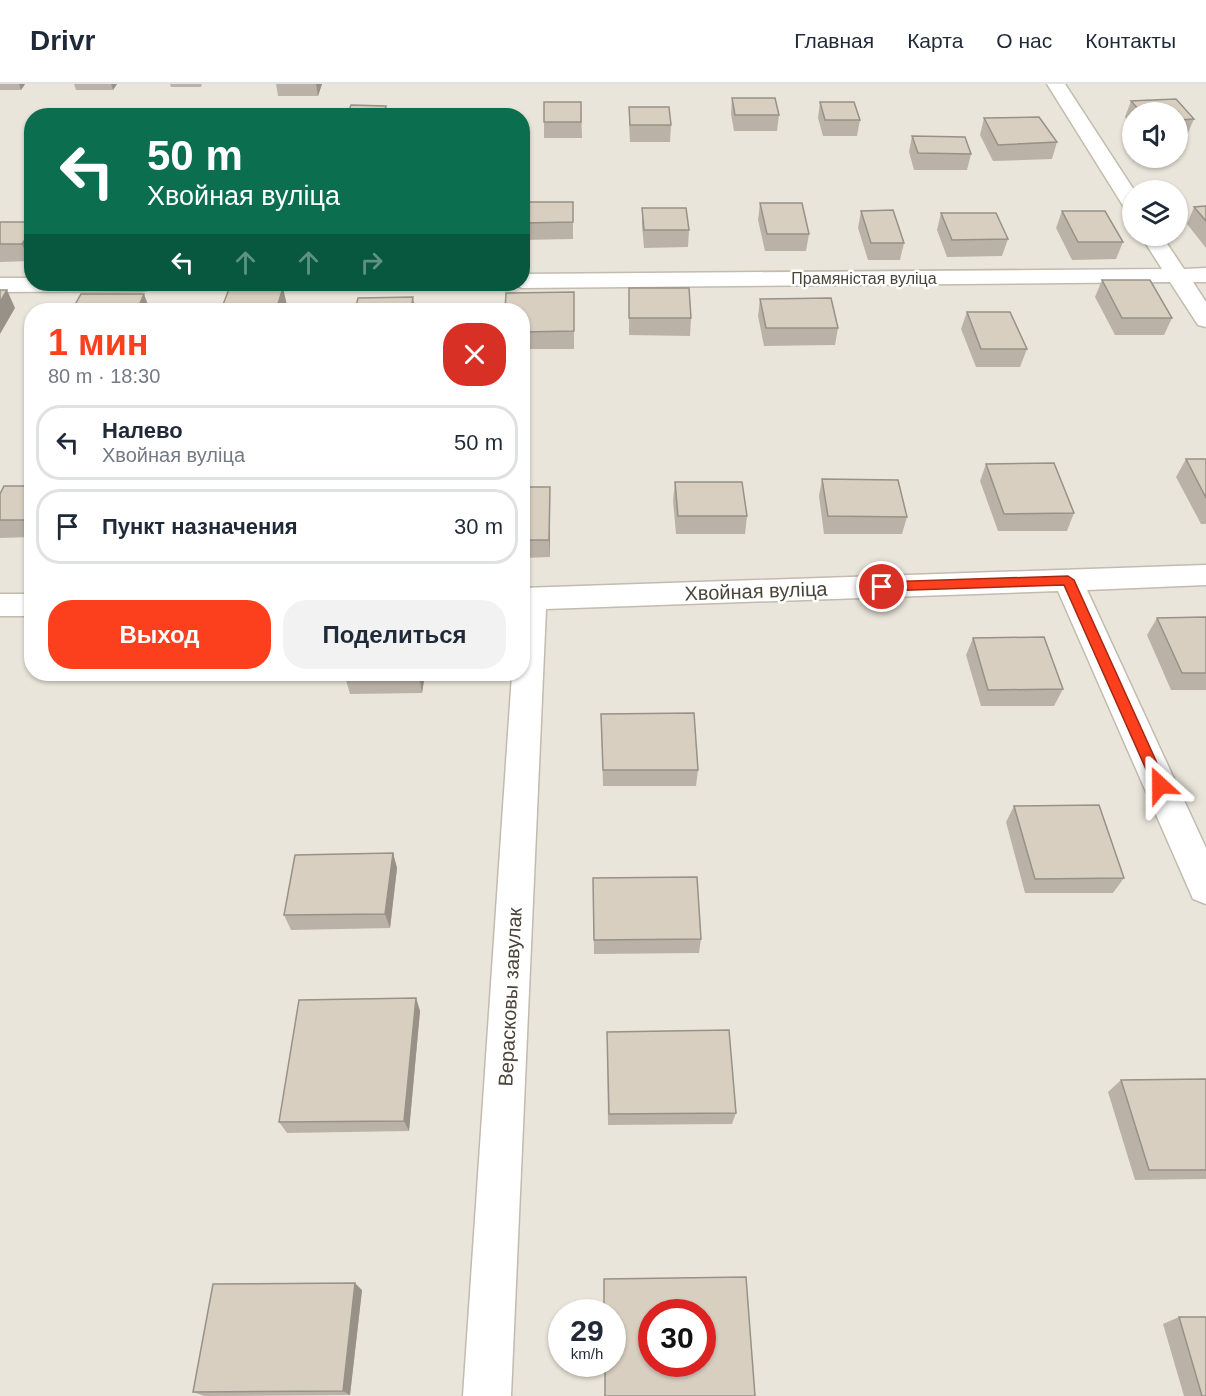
<!DOCTYPE html>
<html lang="ru">
<meta charset="utf-8">
<style>
:root{--surface:#fff;--page:#f2f2f3;--text:#1f2937;--muted:#747a83;--line:#e0e1e3;--accent:#fc3f1d}
body{margin:0;font-family:Helvetica,sans-serif;background:var(--page);color:var(--text);height:100vh;display:flex;flex-direction:column;font-size:22px;white-space:nowrap}
*{box-sizing:border-box;margin:0}
p{font-size:20px;color:var(--muted)}
.icon{flex:none;width:33px;height:33px;fill:none;stroke:currentColor;stroke-width:2;stroke-linecap:round;stroke-linejoin:round}
.map{position:relative;flex:1;overflow:hidden}
.drawer{position:absolute;left:24px;top:219px;width:506px;height:378px;display:flex;flex-direction:column;background:var(--surface);border-radius:24px;box-shadow:0 2px 4px #0004}
.drawer>*{flex:none}
.top-card{position:absolute;left:24px;top:24px;width:506px;height:183px;border-radius:24px;box-shadow:0 2px 4px #0004;background:#0b6e4f;color:#fff;overflow:hidden}
.tools{position:absolute;left:1122px;top:18px;display:grid;gap:12px}
.tools a{display:grid;place-items:center;width:66px;height:66px;border-radius:50%;background:var(--surface);box-shadow:0 2px 4px #0004;font-size:30px}
.speed{position:absolute;left:548px;top:1215px;display:flex;gap:12px;font-size:30px;font-weight:700;text-align:center}
.speed>*{display:grid;place-content:center;width:78px;height:78px;border-radius:50%;background:var(--surface);box-shadow:0 2px 4px #0004;line-height:1}
.speed small{font-size:15px;font-weight:400}
.speed .limit{border:9px solid #d22;background:#fff;color:#111}
.pin{position:absolute;display:grid;place-items:center;width:51px;height:51px;color:#fff;margin:-26px;border:3px solid #fff;border-radius:50%;box-shadow:0 2px 6px #0007}
.me{position:absolute;width:66px;margin:-33px;rotate:336deg;stroke-linejoin:round;filter:drop-shadow(0 0 4px #0008)}
.turn{display:flex;align-items:center;gap:21px;height:126px;padding:0 24px;font-size:27px}
.turn .icon{width:78px;height:78px;stroke-width:2.5}
.turn b{display:block;font-size:42px;line-height:51px}
.lanes{display:flex;align-items:center;height:57px;padding:0 24px;background:#0003;justify-content:center;gap:30px;direction:ltr}
.lanes .off{opacity:.35}
.round{display:grid;place-items:center;flex:none;width:63px;height:63px;border-radius:24px;background:var(--page)}
.summary{display:flex;align-items:center;justify-content:space-between;height:102px;padding:0 24px}
h1{font-size:36px;font-weight:700;line-height:45px;color:var(--accent)}
.action{display:flex;gap:12px;margin-top:auto;padding:12px 24px}
.action a{flex:1;height:69px;border-radius:24px;background:var(--accent);color:#fff;font-size:24px;font-weight:700;line-height:69px;text-align:center}
.action a+a{background:var(--page);color:var(--text)}
ul{padding:0;list-style:none}
li{display:flex;align-items:center;gap:18px;height:75px;margin:0 12px 9px;padding:0 12px;border:3px solid var(--line);border-radius:24px}
li div{flex:1}
li b{display:block;font-size:22px}
li em{font-style:normal}
header{display:flex;align-items:center;gap:36px;box-sizing:border-box;height:84px;padding:0 30px;background:var(--surface);border-bottom:2px solid var(--line)}
header strong{font-size:28px}
nav{display:flex;gap:33px;margin-inline-start:auto;font-size:21px}
.map>svg:first-child{display:block}
.residential{fill:#eae5da;fill-rule:evenodd}
.lines{fill:none;stroke-linecap:round;stroke-linejoin:round}
.minor-casing{stroke:#c2bbae;stroke-width:3}
.minor{fill:#fff;fill-rule:evenodd}
.wall{fill:#bab2a6}
.shaded-wall{fill:#979187}
.building{fill:#d8cfc1;stroke:#979187;stroke-width:1.5;fill-rule:evenodd}
.route{fill:#fc3f1d;stroke:#a42913;stroke-width:1.5}
.labels{text-anchor:middle;dominant-baseline:central;stroke-width:5;stroke-linejoin:round;paint-order:stroke}
.far-street-label{font-size:16px;fill:#4b4439;stroke:#fff}
.street-label{font-size:20px;fill:#4b4439;stroke:#fff}
</style>
<header>
<strong>Drivr</strong>
<nav><a>Главная</a><a>Карта</a><a>О нас</a><a>Контакты</a></nav>
</header>
<div class="map">
<svg width="1206" height="1312" viewBox="0 0 1206 1312">
<rect width="100%" height="100%" fill="#f6f3ec"/>
<!-- residential -->
<path class="residential" d="M 0,0 L 1206,0 L 1206,1312 L 0,1312 ZM 1132,28 L 1178,28 L 1178,74 L 1132,74 ZM 32,32 L 522,32 L 522,200 L 32,200 ZM 1132,106 L 1178,106 L 1178,152 L 1132,152 ZM 32,226 L 522,226 L 522,590 L 32,590 ZM 561,1228 L 612,1228 L 612,1280 L 561,1280 ZM 651,1228 L 702,1228 L 702,1280 L 651,1280 Z"/>
<g class="lines">
<defs>
<path id="minor" d="M 1047,0 L 1065,0 L 1134,106 L 1132,126 L 1125,124 L 1122,120 Z
M 1141,152 L 1162,152 L 1184,185 L 1206,184 L 1206,198 L 1193,198 L 1206,218 L 1206,243 L 1198,241 L 1170,198 L 522,204 L 513,200 L 522,200 L 522,190 L 1162,185 Z
M 0,194 L 32,194 L 32,200 L 153,200 L 150,205 L 142,207 L 0,208 Z
M 1206,481 L 1206,501 L 1087,506 L 1206,764 L 1206,820 L 1193,815 L 1058,507 L 546,525 L 511,1312 L 463,1312 L 512,590 L 522,590 L 522,504 Z
M 0,510 L 32,510 L 32,532 L 0,532 Z"/>
</defs>
<!-- minor casing -->
<use href="#minor" class="minor-casing"/>
<!-- minor -->
<use href="#minor" class="minor"/>
</g>
<!-- wall -->
<path class="wall" d="M 0,0 L 25,0 L 21,6 L 0,6 Z
M 74,0 L 117,0 L 113,6 L 76,6 Z
M 170,0 L 202,0 L 201,3 L 171,3 Z
M 276,0 L 322,0 L 318,12 L 278,12 Z
M 732,14 L 779,31 L 777,47 L 734,47 L 731,30 Z
M 1176,15 L 1194,35 L 1187,51 L 1178,52 L 1178,28 L 1132,28 L 1132,42 L 1125,33 L 1131,17 Z
M 581,18 L 582,54 L 544,54 L 544,38 Z
M 820,18 L 860,36 L 857,52 L 823,52 L 818,34 Z
M 629,23 L 671,41 L 670,58 L 630,58 L 629,39 Z
M 984,34 L 1057,58 L 1052,75 L 993,77 L 980,51 Z
M 912,52 L 971,70 L 967,86 L 914,86 L 909,68 Z
M 760,119 L 809,150 L 806,167 L 765,167 L 758,136 Z
M 1206,122 L 1206,164 L 1187,140 L 1194,123 Z
M 642,124 L 689,146 L 688,163 L 644,164 L 642,141 Z
M 861,127 L 904,159 L 900,176 L 868,176 L 858,144 Z
M 1062,127 L 1123,158 L 1116,175 L 1072,176 L 1056,144 Z
M 941,129 L 1008,155 L 1002,172 L 947,173 L 937,146 Z
M 522,130 L 573,134 L 573,155 L 522,156 Z
M 0,138 L 32,138 L 30,177 L 0,178 Z
M 1102,196 L 1172,234 L 1164,251 L 1115,251 L 1095,213 Z
M 629,204 L 691,234 L 690,252 L 629,251 Z
M 574,208 L 574,265 L 522,265 L 522,226 Z
M 760,215 L 838,244 L 835,261 L 764,262 L 758,232 Z
M 967,228 L 1027,265 L 1020,283 L 976,283 L 961,245 Z
M 1186,375 L 1206,375 L 1206,440 L 1201,440 L 1176,393 Z
M 986,380 L 1074,429 L 1067,447 L 998,447 L 980,397 Z
M 822,395 L 907,433 L 902,450 L 824,450 L 819,412 Z
M 675,398 L 747,432 L 745,450 L 676,450 L 673,416 Z
M 32,402 L 32,453 L 0,454 L 0,410 Z
M 522,403 L 550,421 L 550,473 L 522,474 Z
M 1206,533 L 1206,606 L 1171,606 L 1147,551 L 1157,534 Z
M 973,554 L 1063,605 L 1054,622 L 981,622 L 966,571 Z
M 42,590 L 115,590 L 115,591 L 43,592 Z
M 193,590 L 270,590 L 269,595 L 195,596 Z
M 425,590 L 422,609 L 350,610 L 345,593 Z
M 601,630 L 698,686 L 696,702 L 603,702 Z
M 1014,722 L 1124,794 L 1113,809 L 1025,809 L 1006,738 Z
M 393,769 L 397,784 L 390,844 L 291,846 L 284,831 Z
M 593,794 L 701,855 L 699,869 L 594,870 Z
M 416,914 L 420,927 L 409,1047 L 287,1049 L 279,1038 Z
M 607,948 L 736,1029 L 732,1040 L 608,1041 Z
M 1206,995 L 1206,1095 L 1135,1096 L 1108,1008 L 1121,996 Z
M 362,1206 L 350,1311 L 204,1312 L 193,1308 Z
M 1179,1233 L 1206,1312 L 1184,1312 L 1163,1240 Z"/>
<!-- shaded-wall -->
<path class="shaded-wall" d="M 19,0 L 25,0 L 21,6 Z
M 111,0 L 117,0 L 113,6 Z
M 316,0 L 322,0 L 318,12 Z
M 386,22 L 388,32 L 383,32 Z
M 192,25 L 194,32 L 189,32 Z
M 32,145 L 32,174 L 30,177 L 22,160 Z
M 283,204 L 287,221 L 286,226 L 276,226 Z
M 7,206 L 15,224 L 0,250 L 0,218 Z
M 144,210 L 150,226 L 137,226 Z
M 413,213 L 415,226 L 411,226 Z
M 550,403 L 550,473 L 549,456 Z
M 419,590 L 425,590 L 422,609 L 419,592 Z
M 393,769 L 397,784 L 390,844 L 385,830 Z
M 416,914 L 420,927 L 409,1047 L 404,1037 Z
M 355,1199 L 362,1206 L 350,1311 L 343,1307 Z"/>
<!-- building -->
<path class="building" d="M 732,14 L 775,14 L 779,31 L 735,31 Z
M 1176,15 L 1194,35 L 1178,36 L 1178,28 L 1141,28 L 1131,17 Z
M 544,18 L 581,18 L 581,38 L 544,38 Z
M 820,18 L 854,18 L 860,36 L 825,36 Z
M 351,21 L 386,22 L 383,32 L 347,32 Z
M 629,23 L 669,23 L 671,41 L 630,41 Z
M 153,25 L 192,25 L 189,32 L 149,32 Z
M 235,25 L 283,25 L 281,32 L 232,32 Z
M 442,29 L 477,29 L 477,32 L 442,32 Z
M 1039,33 L 1057,58 L 998,61 L 984,34 Z
M 912,52 L 965,53 L 971,70 L 918,69 Z
M 523,118 L 573,118 L 573,138 L 522,139 Z
M 760,119 L 802,119 L 809,150 L 767,150 Z
M 1206,122 L 1206,137 L 1194,123 Z
M 642,124 L 686,124 L 689,146 L 644,146 Z
M 893,126 L 904,159 L 871,159 L 861,127 Z
M 1062,127 L 1105,127 L 1123,158 L 1078,158 Z
M 941,129 L 996,129 L 1008,155 L 952,156 Z
M 0,138 L 32,138 L 32,145 L 22,160 L 0,160 Z
M 1102,196 L 1150,196 L 1172,234 L 1122,234 Z
M 283,204 L 276,226 L 221,226 L 229,205 Z
M 629,204 L 689,204 L 691,234 L 629,234 Z
M 0,206 L 7,206 L 0,218 Z
M 574,208 L 574,247 L 522,248 L 522,226 L 505,226 L 506,209 Z
M 81,210 L 144,210 L 137,226 L 72,226 Z
M 413,213 L 411,226 L 355,226 L 358,214 Z
M 831,214 L 838,244 L 766,244 L 760,215 Z
M 967,228 L 1010,228 L 1027,265 L 981,265 Z
M 1186,375 L 1206,375 L 1206,414 Z
M 1054,379 L 1074,429 L 1004,430 L 986,380 Z
M 822,395 L 898,396 L 907,433 L 828,432 Z
M 675,398 L 742,398 L 747,432 L 678,432 Z
M 4,402 L 32,402 L 32,436 L 0,436 L 0,410 Z
M 522,403 L 550,403 L 549,456 L 522,456 Z
M 1206,533 L 1206,589 L 1182,589 L 1157,534 Z
M 1044,553 L 1063,605 L 988,606 L 973,554 Z
M 346,590 L 419,590 L 419,592 L 345,593 Z
M 694,629 L 698,686 L 603,686 L 601,630 Z
M 1099,721 L 1124,794 L 1035,795 L 1014,722 Z
M 393,769 L 385,830 L 284,831 L 295,771 Z
M 697,793 L 701,855 L 594,856 L 593,794 Z
M 416,914 L 404,1037 L 279,1038 L 299,916 Z
M 729,946 L 736,1029 L 609,1030 L 607,948 Z
M 1206,995 L 1206,1086 L 1149,1086 L 1121,996 Z
M 746,1193 L 755,1312 L 605,1312 L 605,1280 L 612,1280 L 612,1228 L 604,1228 L 604,1195 ZM 651,1228 L 702,1228 L 702,1280 L 651,1280 Z
M 355,1199 L 343,1307 L 193,1308 L 213,1200 Z
M 1179,1233 L 1206,1233 L 1206,1312 L 1202,1312 Z"/>
<!-- route -->
<path class="route" d="M 1068,492 L 1074,496 L 1167,701 L 1165,705 L 1155,705 L 1153,701 L 1064,501 L 882,507 L 875,503 L 882,498 Z"/>
<g class="labels">
<!-- far-street labels -->
<g class="far-street-label">
<text x="864" y="194">Прамяністая вуліца</text>
</g>
<!-- street labels -->
<g class="street-label">
<text transform="translate(756 507) rotate(-2)">Хвойная вуліца</text>
<text transform="translate(510 913) rotate(-87)">Верасковы завулак</text>
</g>
</g>
</svg>
<div class="tools">
<a><svg class="icon" aria-label="sound" viewBox="0 0 24 24"><path d="M4 9h4l5-4v14l-5-4H4zM17 9q2 3 0 6"/></svg></a>
<a><svg class="icon" aria-label="layers" viewBox="0 0 24 24"><path d="M12 4l9 5-9 5-9-5zM3 14l9 5 9-5"/></svg></a>
</div>
<div class="speed"><div>29<small>km/h</small></div><div class="limit">30</div></div>
<div class="pin" style="left:882px;top:503px;background:#d93025"><svg class="icon" aria-label="arrive" viewBox="0 0 24 24"><path d="M6 21V4h12l-3 4 3 4H6"/></svg></div>
<svg class="me" style="left:1160px;top:701px" viewBox="-20 -20 40 40"><path d="M0-17L14 15 0 8-14 15z" fill="#fc3f1d" stroke="#fff" stroke-width="4"/></svg>
<div class="top-card">
<div class="turn"><svg class="icon" aria-label="left" viewBox="0 0 24 24"><path d="M17 20v-9H6M10 6l-5 5 5 5"/></svg><div><b>50 m</b>Хвойная вуліца</div></div>
<div class="lanes"><svg class="icon" aria-label="left" viewBox="0 0 24 24"><path d="M17 20v-9H6M10 6l-5 5 5 5"/></svg><svg class="icon off" aria-label="ahead" viewBox="0 0 24 24"><path d="M12 20V5M6 11l6-6 6 6"/></svg><svg class="icon off" aria-label="ahead" viewBox="0 0 24 24"><path d="M12 20V5M6 11l6-6 6 6"/></svg><svg class="icon off" aria-label="right" viewBox="0 0 24 24"><path d="M7 20v-9h11M14 6l5 5-5 5"/></svg></div>
</div>
<section class="drawer">
<div class="summary"><div><h1>1 мин</h1><p>80 m · 18:30</p></div><a class="round" style="background:#d93025;color:#fff"><svg class="icon" aria-label="close" viewBox="0 0 24 24"><path d="M6 6l12 12M18 6L6 18"/></svg></a></div>
<ul>
<li><svg class="icon" aria-label="left" viewBox="0 0 24 24"><path d="M17 20v-9H6M10 6l-5 5 5 5"/></svg><div><b>Налево</b><p>Хвойная вуліца</p></div><em>50 m</em></li>
<li><svg class="icon" aria-label="arrive" viewBox="0 0 24 24"><path d="M6 21V4h12l-3 4 3 4H6"/></svg><div><b>Пункт назначения</b></div><em>30 m</em></li>
</ul>
<div class="action"><a>Выход</a><a>Поделиться</a></div>
</section>
</div>
